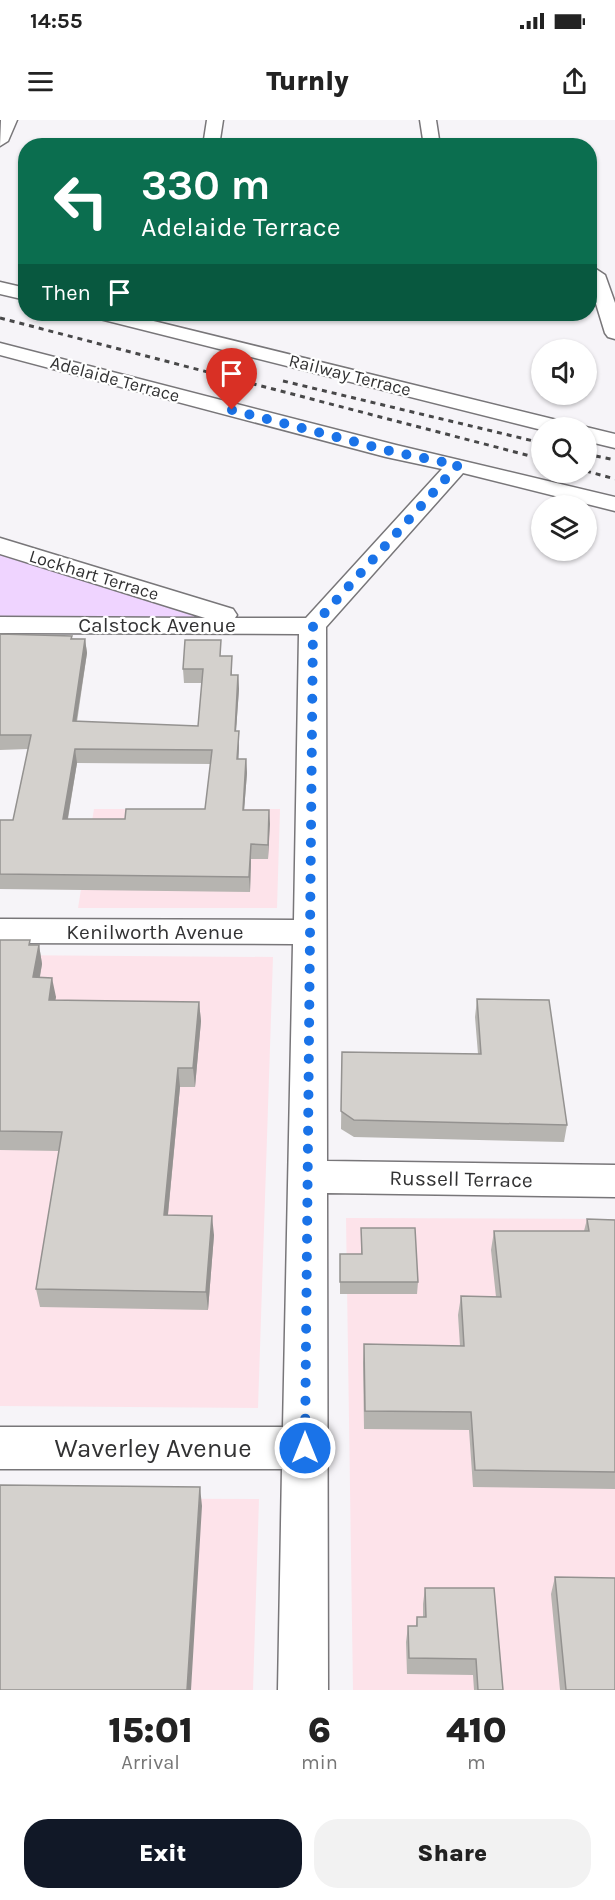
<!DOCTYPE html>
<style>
:root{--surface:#fff;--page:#f2f2f2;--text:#222;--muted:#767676;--accent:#111827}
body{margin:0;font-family:Karla,sans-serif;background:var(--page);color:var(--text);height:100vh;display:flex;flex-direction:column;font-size:22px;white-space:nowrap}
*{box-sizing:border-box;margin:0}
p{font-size:20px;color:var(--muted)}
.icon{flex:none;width:33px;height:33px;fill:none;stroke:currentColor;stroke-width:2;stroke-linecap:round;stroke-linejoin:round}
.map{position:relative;height:1570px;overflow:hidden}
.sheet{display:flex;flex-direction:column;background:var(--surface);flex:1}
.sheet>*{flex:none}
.hud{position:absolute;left:18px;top:18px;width:579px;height:183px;border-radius:24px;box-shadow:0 2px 4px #0004;background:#0b6e4f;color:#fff;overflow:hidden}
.controls{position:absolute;left:531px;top:219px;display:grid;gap:12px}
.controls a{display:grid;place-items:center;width:66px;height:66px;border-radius:50%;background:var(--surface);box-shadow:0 2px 4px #0004;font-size:30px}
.pin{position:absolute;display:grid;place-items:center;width:51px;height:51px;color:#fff;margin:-62px -26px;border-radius:50% 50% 50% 0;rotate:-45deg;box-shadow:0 0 6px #0007}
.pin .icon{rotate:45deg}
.me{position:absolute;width:66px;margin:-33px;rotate:0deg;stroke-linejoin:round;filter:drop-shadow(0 0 4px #0008)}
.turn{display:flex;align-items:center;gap:21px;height:126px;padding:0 24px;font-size:27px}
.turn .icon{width:78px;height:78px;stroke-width:2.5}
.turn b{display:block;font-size:42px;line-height:51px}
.then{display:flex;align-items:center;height:57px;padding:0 24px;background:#0003;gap:12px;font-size:22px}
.eta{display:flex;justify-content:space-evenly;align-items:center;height:102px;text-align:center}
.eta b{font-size:36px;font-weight:800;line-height:42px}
.cta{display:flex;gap:12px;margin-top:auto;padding:12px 24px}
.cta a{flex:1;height:69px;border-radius:24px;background:var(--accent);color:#fff;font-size:24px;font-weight:800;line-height:69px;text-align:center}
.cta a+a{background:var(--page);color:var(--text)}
.status{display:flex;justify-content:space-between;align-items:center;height:42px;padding:0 30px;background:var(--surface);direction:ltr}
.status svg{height:16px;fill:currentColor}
header{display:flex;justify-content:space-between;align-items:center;height:78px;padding:0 24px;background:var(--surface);font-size:27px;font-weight:800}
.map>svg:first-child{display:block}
.industrial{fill:#fde3ea}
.green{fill:#efd4ff}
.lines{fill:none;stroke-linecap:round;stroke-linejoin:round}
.minor-casing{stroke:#787679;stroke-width:3}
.minor{fill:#fff;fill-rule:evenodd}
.rail{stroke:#484849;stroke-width:3;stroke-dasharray:5 5;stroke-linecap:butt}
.wall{fill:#b6b4b0;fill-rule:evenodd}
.shaded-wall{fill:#949290}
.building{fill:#d4d1cd;stroke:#949290;stroke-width:1.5;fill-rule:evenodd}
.route{stroke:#1a73e8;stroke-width:10;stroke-dasharray:0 18}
.labels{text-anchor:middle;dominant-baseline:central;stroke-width:4.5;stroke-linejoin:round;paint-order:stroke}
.far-street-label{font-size:18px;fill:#323233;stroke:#fff}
.street-label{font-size:21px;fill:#323233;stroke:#fff}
.near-street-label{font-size:26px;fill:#323233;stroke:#fff}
</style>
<div class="status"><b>14:55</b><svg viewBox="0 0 49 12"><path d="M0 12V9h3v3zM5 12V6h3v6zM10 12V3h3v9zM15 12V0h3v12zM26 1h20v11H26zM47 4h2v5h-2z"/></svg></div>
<header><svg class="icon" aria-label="menu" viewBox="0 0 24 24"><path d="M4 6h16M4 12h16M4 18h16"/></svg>Turnly<svg class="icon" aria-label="share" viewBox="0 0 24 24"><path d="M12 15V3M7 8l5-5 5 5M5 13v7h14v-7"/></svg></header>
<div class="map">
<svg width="615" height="1570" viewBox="0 0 615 1570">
<rect width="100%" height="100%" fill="#f6f4f8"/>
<!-- industrial -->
<path class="industrial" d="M 94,689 L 280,689 L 277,788 L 78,788 Z
M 0,835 L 273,837 L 258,1288 L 0,1286 Z
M 346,1098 L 615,1099 L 615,1570 L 353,1570 Z
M 0,1378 L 259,1379 L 253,1570 L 0,1570 Z"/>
<!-- green -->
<path class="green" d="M 0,433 L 203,498 L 0,497 Z"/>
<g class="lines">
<defs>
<path id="minor" d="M 1,0 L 17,0 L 8,21 L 0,26 Z
M 207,0 L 223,0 L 219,26 L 203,26 Z
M 420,0 L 436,0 L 440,26 L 424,26 Z
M 596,149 L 605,155 L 615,183 L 615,219 L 608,217 L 605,213 L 590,164 L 590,151 Z
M 0,162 L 26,168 L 26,180 L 0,174 Z
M 93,194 L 125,194 L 569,303 L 572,308 L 542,308 L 542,310 L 96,198 Z
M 0,223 L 396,325 L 615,377 L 615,391 L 463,353 L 326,507 L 327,1041 L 615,1045 L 615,1077 L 327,1073 L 328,1570 L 278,1570 L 282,1349 L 0,1349 L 0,1307 L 283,1307 L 293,824 L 0,823 L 0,799 L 294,800 L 299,514 L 0,513 L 0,497 L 205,498 L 0,434 L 0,418 L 233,489 L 237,495 L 235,498 L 306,498 L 442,349 L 386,337 L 0,235 Z
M 586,307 L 615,314 L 615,328 L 586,321 Z"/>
</defs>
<!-- minor casing -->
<use href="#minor" class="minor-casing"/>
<!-- minor -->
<use href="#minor" class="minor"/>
<!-- rail -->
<path class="rail" d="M 0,198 L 542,339
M 283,261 L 542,323
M 586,334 L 615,340
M 586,351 L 615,359"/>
</g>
<!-- wall -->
<path class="wall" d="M 0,514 L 85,519 L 87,533 L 77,602 L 198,606 L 202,563 L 184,563 L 183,549 L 221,536 L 232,550 L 232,555 L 238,555 L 239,569 L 236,611 L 239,625 L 238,639 L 246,639 L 247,653 L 244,690 L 269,690 L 268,739 L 251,739 L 250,772 L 0,769 L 0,700 L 13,700 L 28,629 L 0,630 ZM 77,643 L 211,644 L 205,689 L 125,699 L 68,699 Z
M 0,820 L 31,825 L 39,825 L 42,844 L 40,857 L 56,877 L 55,880 L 199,882 L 201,901 L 195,967 L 180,967 L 168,1095 L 214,1115 L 208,1190 L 40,1187 L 36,1169 L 59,1031 L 0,1030 Z
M 477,879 L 567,1005 L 564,1022 L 354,1017 L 341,1009 L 342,932 L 478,934 L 475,897 Z
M 587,1099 L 615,1100 L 615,1369 L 473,1367 L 469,1310 L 364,1309 L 363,1243 L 364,1224 L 460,1226 L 458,1195 L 461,1176 L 496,1177 L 491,1130 L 494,1111 L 584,1111 Z
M 361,1108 L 418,1162 L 417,1174 L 340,1174 L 340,1134 L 361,1134 Z
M 555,1457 L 615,1570 L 560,1570 L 551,1474 Z
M 425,1468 L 503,1570 L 474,1570 L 473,1555 L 407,1554 L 406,1522 L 408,1506 L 416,1506 L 417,1497 L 423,1497 L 423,1484 Z"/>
<!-- shaded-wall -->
<path class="shaded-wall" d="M 85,519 L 87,533 L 74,616 L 73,601 Z
M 238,555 L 239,569 L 235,625 L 235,611 Z
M 239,611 L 239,625 L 238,653 L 237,639 Z
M 75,629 L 77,643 L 65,714 L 63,699 Z
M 246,639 L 247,653 L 243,704 L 243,690 Z
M 269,690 L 270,704 L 268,739 L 268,725 Z
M 251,724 L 251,739 L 250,772 L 249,757 Z
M 39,825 L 42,844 L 36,877 L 33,857 Z
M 52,858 L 56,877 L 52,899 L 49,880 Z
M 199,882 L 201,901 L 195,967 L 193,948 Z
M 178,948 L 180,967 L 166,1114 L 164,1095 Z
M 212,1096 L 214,1115 L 208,1190 L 206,1172 Z
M 200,1367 L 202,1386 L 191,1570 L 187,1570 Z"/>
<!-- building -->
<path class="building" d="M 0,514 L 72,516 L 71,519 L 85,519 L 73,601 L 198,606 L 203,549 L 183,549 L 185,520 L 221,520 L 220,536 L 232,536 L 231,555 L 238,555 L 235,611 L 239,611 L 237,639 L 246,639 L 243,690 L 269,690 L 268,725 L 251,724 L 249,757 L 0,754 L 0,700 L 13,700 L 31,615 L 0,615 ZM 75,629 L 212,630 L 205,689 L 126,689 L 125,699 L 63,699 Z
M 0,820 L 30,820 L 29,825 L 39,825 L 33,857 L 52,858 L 49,880 L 199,882 L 193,948 L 178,948 L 164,1095 L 212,1096 L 206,1172 L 36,1169 L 62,1012 L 0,1011 Z
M 477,879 L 549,880 L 567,1005 L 354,1000 L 341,991 L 342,932 L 481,934 Z
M 587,1099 L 615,1100 L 615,1352 L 475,1350 L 471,1292 L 365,1291 L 364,1224 L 464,1226 L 461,1176 L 501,1177 L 494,1111 L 589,1111 Z
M 361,1108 L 415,1108 L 418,1162 L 340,1162 L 340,1134 L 362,1134 Z
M 0,1365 L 200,1367 L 187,1570 L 0,1570 Z
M 555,1457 L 615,1458 L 615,1570 L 566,1570 Z
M 425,1468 L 494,1468 L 503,1570 L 478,1570 L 476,1539 L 409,1538 L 408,1506 L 417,1506 L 417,1497 L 426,1497 Z"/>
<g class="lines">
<!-- route -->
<path class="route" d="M 232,290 L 394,332 L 458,345 L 313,506 L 305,1328"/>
</g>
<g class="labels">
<!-- far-street labels -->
<g class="far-street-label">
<text transform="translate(350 255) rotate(14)">Railway Terrace</text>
<text transform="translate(115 259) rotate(15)">Adelaide Terrace</text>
<text transform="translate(94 455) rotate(17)">Lockhart Terrace</text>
</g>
<!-- street labels -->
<g class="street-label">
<text x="157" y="505">Calstock Avenue</text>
<text x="155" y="812">Kenilworth Avenue</text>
<text transform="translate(461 1059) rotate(1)">Russell Terrace</text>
</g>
<!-- near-street labels -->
<g class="near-street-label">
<text x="153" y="1328">Waverley Avenue</text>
</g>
</g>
</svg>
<div class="controls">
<a><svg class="icon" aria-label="sound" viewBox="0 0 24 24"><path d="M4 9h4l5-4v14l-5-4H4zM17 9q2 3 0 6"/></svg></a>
<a><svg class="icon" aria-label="search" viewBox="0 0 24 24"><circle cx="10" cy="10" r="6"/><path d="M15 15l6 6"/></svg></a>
<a><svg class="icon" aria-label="layers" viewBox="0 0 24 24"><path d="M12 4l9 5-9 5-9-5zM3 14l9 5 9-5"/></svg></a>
</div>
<div class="pin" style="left:232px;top:290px;background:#d93025"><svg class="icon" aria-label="arrive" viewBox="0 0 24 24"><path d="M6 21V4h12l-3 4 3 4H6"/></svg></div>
<svg class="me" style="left:305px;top:1328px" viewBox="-20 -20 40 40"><circle r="17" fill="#1a73e8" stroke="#fff" stroke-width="3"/><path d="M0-11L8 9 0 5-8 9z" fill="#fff"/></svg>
<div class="hud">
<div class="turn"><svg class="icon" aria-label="left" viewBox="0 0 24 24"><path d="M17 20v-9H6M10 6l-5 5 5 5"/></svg><div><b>330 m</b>Adelaide Terrace</div></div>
<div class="then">Then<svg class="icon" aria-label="arrive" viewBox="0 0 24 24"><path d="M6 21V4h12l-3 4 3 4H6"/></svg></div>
</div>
</div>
<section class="sheet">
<div class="eta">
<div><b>15:01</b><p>Arrival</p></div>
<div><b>6</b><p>min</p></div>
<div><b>410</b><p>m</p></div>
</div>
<div class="cta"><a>Exit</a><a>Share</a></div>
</section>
